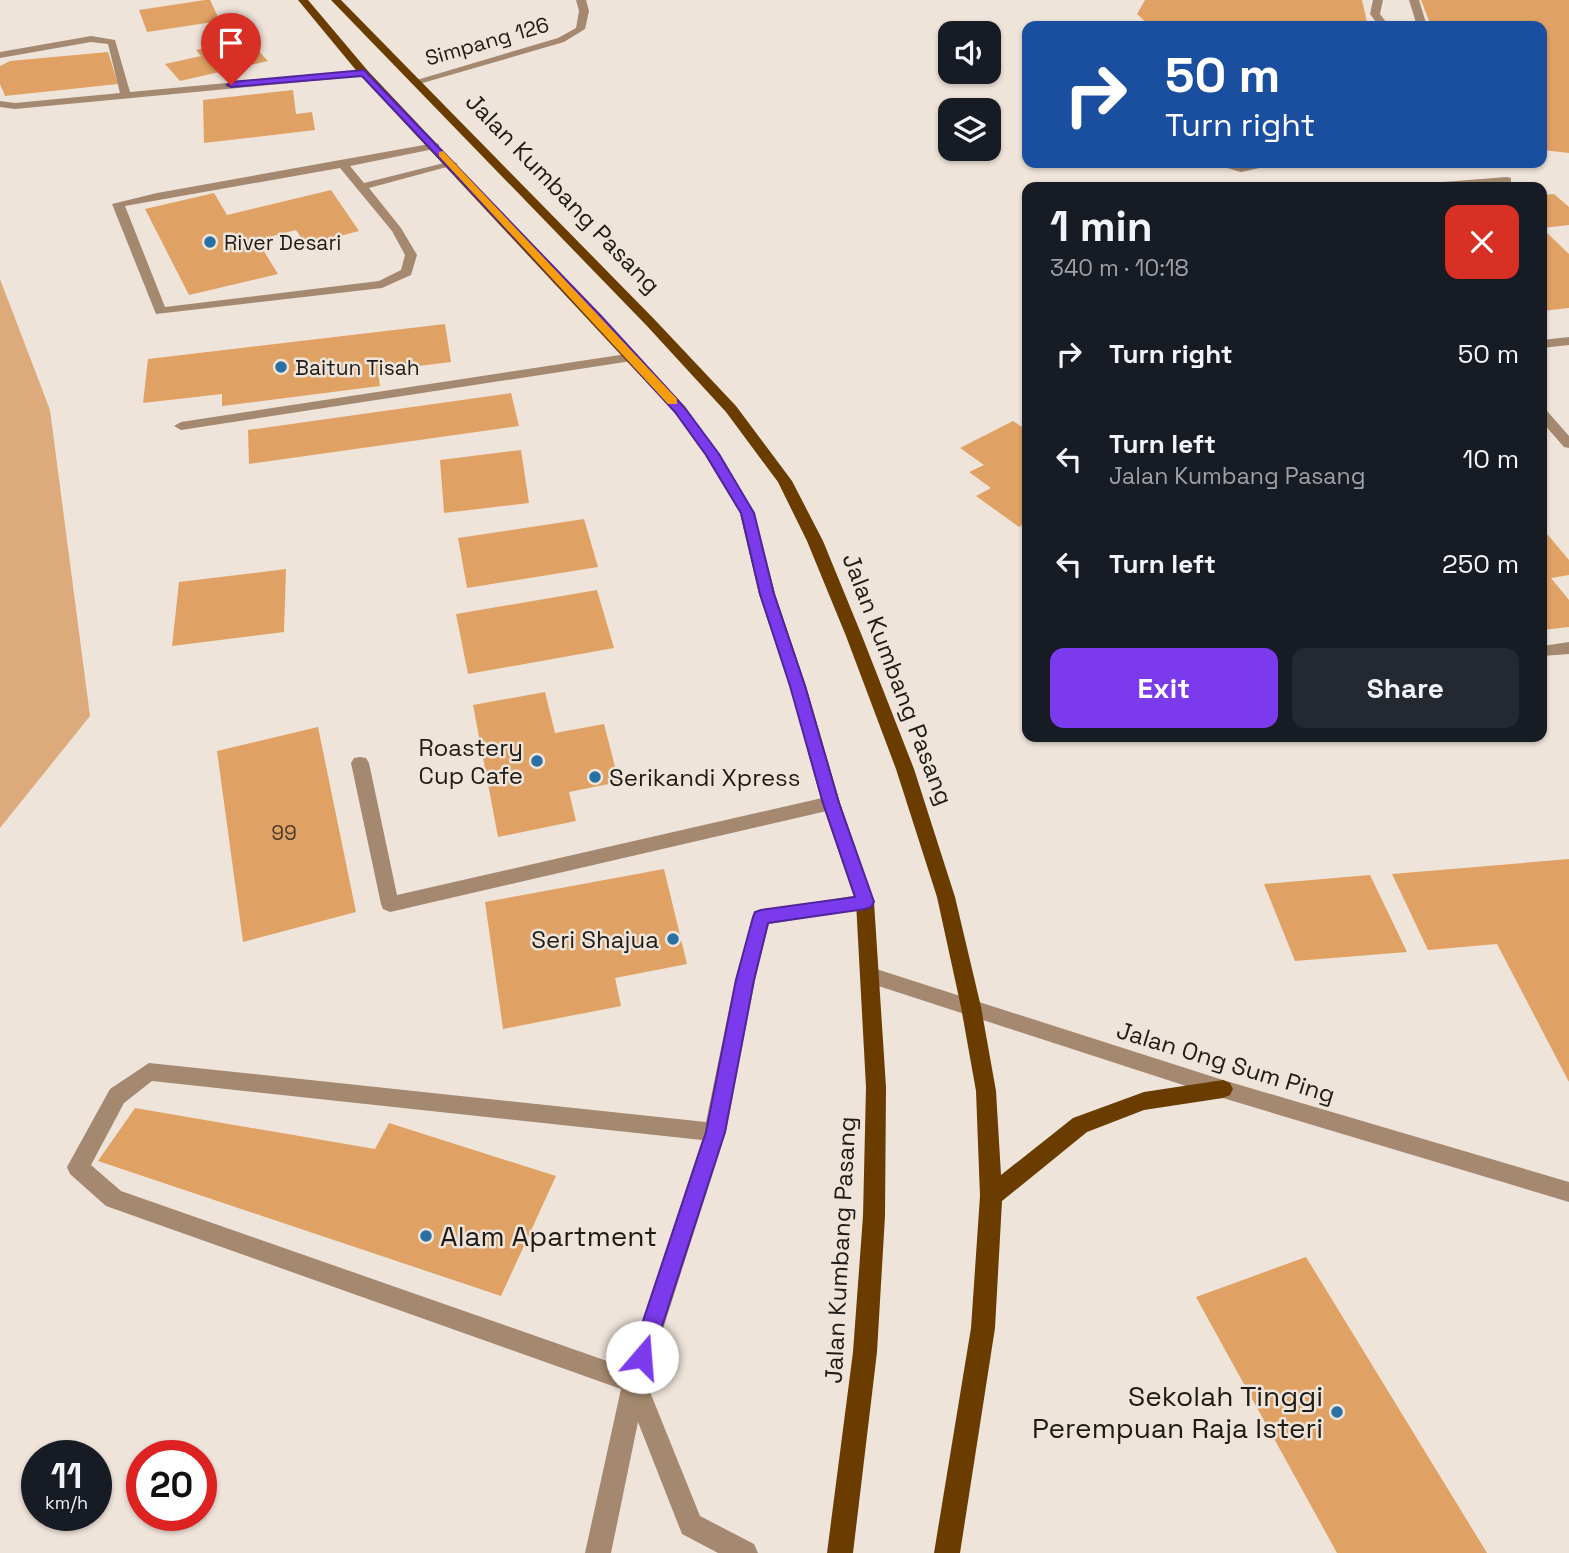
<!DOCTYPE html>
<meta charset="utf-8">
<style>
:root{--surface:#171b24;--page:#242831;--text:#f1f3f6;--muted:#9ea1a6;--accent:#7c3aed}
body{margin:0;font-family:"Space Grotesk",sans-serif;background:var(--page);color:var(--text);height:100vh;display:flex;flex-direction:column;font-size:26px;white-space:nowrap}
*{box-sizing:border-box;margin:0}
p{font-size:23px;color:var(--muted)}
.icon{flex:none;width:38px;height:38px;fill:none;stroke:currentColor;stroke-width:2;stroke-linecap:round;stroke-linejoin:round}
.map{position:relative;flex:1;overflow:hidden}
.panel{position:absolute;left:1022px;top:182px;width:525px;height:560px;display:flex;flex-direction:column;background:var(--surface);border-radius:14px;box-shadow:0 2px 5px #0004}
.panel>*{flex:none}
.banner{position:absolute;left:1022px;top:21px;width:525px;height:147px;border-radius:14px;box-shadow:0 2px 5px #0004;background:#1a4fa0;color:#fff;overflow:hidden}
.buttons{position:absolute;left:938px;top:21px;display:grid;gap:14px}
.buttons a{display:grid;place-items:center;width:63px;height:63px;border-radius:14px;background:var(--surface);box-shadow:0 2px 5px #0004;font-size:35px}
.speed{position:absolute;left:21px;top:1440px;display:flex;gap:14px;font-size:35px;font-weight:700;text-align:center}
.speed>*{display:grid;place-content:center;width:91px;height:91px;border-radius:50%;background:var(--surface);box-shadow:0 2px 5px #0004;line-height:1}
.speed small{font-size:18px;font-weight:400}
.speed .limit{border:10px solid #d22;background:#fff;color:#111}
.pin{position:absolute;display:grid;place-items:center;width:60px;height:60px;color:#fff;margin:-72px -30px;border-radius:50% 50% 50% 0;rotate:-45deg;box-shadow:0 0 7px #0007}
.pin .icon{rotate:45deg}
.me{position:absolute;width:77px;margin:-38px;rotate:18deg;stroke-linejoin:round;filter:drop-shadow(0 0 5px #0008)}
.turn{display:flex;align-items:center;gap:24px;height:147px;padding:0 28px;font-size:32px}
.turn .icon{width:91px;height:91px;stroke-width:2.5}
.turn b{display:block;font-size:49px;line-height:60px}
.round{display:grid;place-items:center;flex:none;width:74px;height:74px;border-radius:14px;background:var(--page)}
.summary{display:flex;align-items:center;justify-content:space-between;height:119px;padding:0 28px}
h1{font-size:42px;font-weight:700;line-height:52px}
.button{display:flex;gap:14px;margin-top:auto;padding:14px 28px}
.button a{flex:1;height:80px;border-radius:14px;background:var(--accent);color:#fff;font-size:28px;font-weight:700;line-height:80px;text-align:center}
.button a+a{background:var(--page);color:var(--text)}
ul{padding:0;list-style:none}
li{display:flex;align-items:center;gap:21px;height:105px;padding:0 28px}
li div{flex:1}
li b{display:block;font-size:26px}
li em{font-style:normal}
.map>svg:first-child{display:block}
.green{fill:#ddab7b}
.building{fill:#e0a264}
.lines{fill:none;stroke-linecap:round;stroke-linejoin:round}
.minor{fill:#a48970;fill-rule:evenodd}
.major{fill:#6a3c00;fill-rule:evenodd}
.route{fill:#7c3aed;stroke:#51269a;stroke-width:2}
.slow{fill:#f59e0b}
.poi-dot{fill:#2970a4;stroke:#efe4da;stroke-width:2.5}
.labels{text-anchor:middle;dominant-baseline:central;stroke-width:5;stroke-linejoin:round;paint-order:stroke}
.far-street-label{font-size:21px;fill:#1f1c18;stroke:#efe4da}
.far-poi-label{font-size:21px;fill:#1f1c18;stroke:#efe4da;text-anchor:start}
.number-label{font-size:21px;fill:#4f3e2b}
.street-label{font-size:24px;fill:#1f1c18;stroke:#efe4da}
.poi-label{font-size:24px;fill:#1f1c18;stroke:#efe4da;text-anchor:end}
.near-poi-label{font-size:28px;fill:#1f1c18;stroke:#efe4da;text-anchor:start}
</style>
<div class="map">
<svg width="1569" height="1553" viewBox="0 0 1569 1553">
<rect width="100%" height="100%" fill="#efe4da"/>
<!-- green -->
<path class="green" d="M 0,279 L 50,410 L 90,716 L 0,828 Z"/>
<!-- building -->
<path class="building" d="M 205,0 L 210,0 L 220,21 L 147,32 L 139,10 Z
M 1145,0 L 1362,0 L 1368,26 L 1150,26 L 1137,14 Z
M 1421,0 L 1569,0 L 1569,153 L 1542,150 L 1542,26 L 1431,26 Z
M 247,39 L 268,61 L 180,81 L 165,64 L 201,56 L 196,50 Z
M 108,52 L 118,84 L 5,96 L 0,84 L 0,66 L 10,61 Z
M 293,90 L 296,114 L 312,112 L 315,130 L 204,143 L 203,100 Z
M 331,190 L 359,231 L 306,245 L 296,230 L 257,240 L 278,274 L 189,295 L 145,209 L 214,193 L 227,215 Z
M 1554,194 L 1569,207 L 1569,225 L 1542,228 L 1542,195 Z
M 1542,228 L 1569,254 L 1569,308 L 1542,311 Z
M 445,324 L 451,362 L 378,371 L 380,386 L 222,406 L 222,394 L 143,403 L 148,359 Z
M 511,393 L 519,426 L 249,464 L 248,430 Z
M 1013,421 L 1027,430 L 1027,522 L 1019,527 L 976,496 L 991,488 L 969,472 L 984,465 L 960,448 Z
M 521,450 L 529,503 L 444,513 L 440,460 Z
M 584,519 L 598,567 L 467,588 L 458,538 Z
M 1542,528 L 1569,560 L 1569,575 L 1551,578 L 1569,600 L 1569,627 L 1542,630 Z
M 286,569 L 284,632 L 172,646 L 179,582 Z
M 597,590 L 614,648 L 468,674 L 456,614 Z
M 545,692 L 555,733 L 604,724 L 619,782 L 569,792 L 576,821 L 498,837 L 473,705 Z
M 318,727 L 356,912 L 243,942 L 217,751 Z
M 1569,859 L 1569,1082 L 1497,944 L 1428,950 L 1392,874 Z
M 664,869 L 687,964 L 615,978 L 621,1006 L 503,1029 L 485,902 Z
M 1370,875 L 1407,952 L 1295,961 L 1264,884 Z
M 135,1108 L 375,1149 L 389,1123 L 556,1176 L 501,1296 L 98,1161 Z
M 1306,1257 L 1487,1553 L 1337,1553 L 1196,1297 Z"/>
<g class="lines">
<!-- minor -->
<path class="minor" d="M 576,0 L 586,0 L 589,11 L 585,29 L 564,42 L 419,84 L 410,82 L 558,38 L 576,28 L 579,11 Z
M 1373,0 L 1383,0 L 1380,14 L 1389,26 L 1379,26 L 1370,14 Z
M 1409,0 L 1419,0 L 1427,26 L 1417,26 Z
M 91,36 L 115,40 L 130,92 L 364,70 L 369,73 L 364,76 L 15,109 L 0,107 L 0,101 L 15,103 L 120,93 L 108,44 L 91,42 L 0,58 L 0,52 Z
M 435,143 L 439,144 L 439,148 L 350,166 L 364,183 L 452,161 L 458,164 L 369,188 L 401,228 L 417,255 L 411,275 L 382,288 L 156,314 L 112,204 L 157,193 ZM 340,168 L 392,231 L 405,255 L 401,270 L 379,281 L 165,307 L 125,206 Z
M 1210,163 L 1241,166 L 1282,163 L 1241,172 Z
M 1507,177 L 1511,178 L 1511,182 L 1457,187 L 1411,187 L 1417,184 Z
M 1569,337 L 1569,345 L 1542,348 L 1542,340 Z
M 633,353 L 638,354 L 638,360 L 181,430 L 174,426 L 181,422 Z
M 1542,410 L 1547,411 L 1569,436 L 1569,448 L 1564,447 L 1542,422 Z
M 1569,642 L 1569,654 L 1542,656 L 1542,646 Z
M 360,757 L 366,758 L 369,763 L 397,895 L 831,796 L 837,798 L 840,803 L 837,808 L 831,810 L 390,912 L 383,909 L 381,904 L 351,763 L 354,758 Z
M 865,894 L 872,897 L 874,902 L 872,907 L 769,924 L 755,980 L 726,1132 L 646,1382 L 700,1516 L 754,1544 L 758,1553 L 718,1553 L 682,1534 L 638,1422 L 611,1553 L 585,1553 L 621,1389 L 106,1206 L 70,1174 L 67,1167 L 110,1089 L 149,1063 L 706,1122 L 735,980 L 754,912 ZM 152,1081 L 702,1140 L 627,1368 L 121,1191 L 91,1165 L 124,1103 Z
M 870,967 L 1223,1080 L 1569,1182 L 1569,1202 L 1223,1098 L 863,981 L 860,975 L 863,969 Z"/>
<!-- major -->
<path class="major" d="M 298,0 L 308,0 L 368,71 L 685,407 L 719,454 L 754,513 L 775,594 L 806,686 L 840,803 L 874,902 L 886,1087 L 885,1216 L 877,1352 L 853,1553 L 827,1553 L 853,1352 L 863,1216 L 866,1087 L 856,902 L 822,803 L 790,686 L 759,594 L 740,513 L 705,455 L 675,413 L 360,75 Z
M 331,0 L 341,0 L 655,320 L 736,406 L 792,481 L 823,541 L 862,636 L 914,769 L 955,897 L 981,1007 L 996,1091 L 1001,1175 L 1073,1118 L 1144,1092 L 1223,1080 L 1230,1083 L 1233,1089 L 1230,1095 L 1223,1098 L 1144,1110 L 1087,1132 L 1002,1201 L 995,1328 L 960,1553 L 934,1553 L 971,1328 L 980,1196 L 976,1091 L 961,1007 L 937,897 L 896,769 L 846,636 L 807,541 L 778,482 L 726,412 L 647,326 Z"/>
</g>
<!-- route -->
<path class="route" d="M 364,70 L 601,316 L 684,407 L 719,454 L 754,513 L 774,594 L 805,686 L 839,803 L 874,902 L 871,907 L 865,909 L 768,923 L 754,980 L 725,1132 L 652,1357 L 649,1364 L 642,1368 L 634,1364 L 631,1357 L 706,1132 L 736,980 L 753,917 L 755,912 L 761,910 L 855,897 L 823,803 L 790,686 L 760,594 L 741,513 L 706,455 L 675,412 L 593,321 L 362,76 L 231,87 L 227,85 L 231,82 Z"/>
<!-- slow -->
<path class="slow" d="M 443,151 L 677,399 L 677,404 L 668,404 L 439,156 L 439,152 Z"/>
<!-- markers -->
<g class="poi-dot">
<circle cx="210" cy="242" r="7"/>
<circle cx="281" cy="367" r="7"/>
<circle cx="537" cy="761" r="7"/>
<circle cx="595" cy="777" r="7"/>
<circle cx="673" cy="939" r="7"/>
<circle cx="426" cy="1236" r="7"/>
<circle cx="1337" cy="1412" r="7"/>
</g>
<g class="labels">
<!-- far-street labels -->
<g class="far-street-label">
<text transform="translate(487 41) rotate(-16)">Simpang 126</text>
</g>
<!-- far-poi labels -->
<g class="far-poi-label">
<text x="224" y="242">River Desari</text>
<text x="295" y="367">Baitun Tisah</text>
</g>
<!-- number labels -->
<g class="number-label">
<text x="284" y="832">99</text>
</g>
<!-- street labels -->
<g class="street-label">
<text transform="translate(563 193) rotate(46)">Jalan Kumbang Pasang</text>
<text transform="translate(898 679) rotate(69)">Jalan Kumbang Pasang</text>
<text transform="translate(1226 1062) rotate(17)">Jalan Ong Sum Ping</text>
<text transform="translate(840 1250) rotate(-87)">Jalan Kumbang Pasang</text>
</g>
<!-- poi labels -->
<g class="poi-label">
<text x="523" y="747">Roastery<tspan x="523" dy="28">Cup Cafe</tspan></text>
<text x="609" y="777" text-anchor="start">Serikandi Xpress</text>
<text x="659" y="939">Seri Shajua</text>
</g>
<!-- near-poi labels -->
<g class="near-poi-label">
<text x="440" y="1236">Alam Apartment</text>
<text x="1323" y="1396" text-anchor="end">Sekolah Tinggi<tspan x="1323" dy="32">Perempuan Raja Isteri</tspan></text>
</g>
</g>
</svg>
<div class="buttons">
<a><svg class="icon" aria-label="sound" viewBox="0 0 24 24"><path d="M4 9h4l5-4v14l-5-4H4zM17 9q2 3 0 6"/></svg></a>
<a><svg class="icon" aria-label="layers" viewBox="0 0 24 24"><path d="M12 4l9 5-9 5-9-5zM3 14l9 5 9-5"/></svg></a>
</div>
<div class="speed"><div>11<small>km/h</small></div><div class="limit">20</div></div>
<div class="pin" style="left:231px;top:85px;background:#d93025"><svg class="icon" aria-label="arrive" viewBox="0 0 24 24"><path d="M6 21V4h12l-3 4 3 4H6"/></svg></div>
<svg class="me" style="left:642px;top:1357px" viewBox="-20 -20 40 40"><circle r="19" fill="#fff"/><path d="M0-13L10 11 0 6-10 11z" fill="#7c3aed"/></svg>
<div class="banner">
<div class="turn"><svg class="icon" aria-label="right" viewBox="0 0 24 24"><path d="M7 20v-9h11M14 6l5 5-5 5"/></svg><div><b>50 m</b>Turn right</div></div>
</div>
<section class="panel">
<div class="summary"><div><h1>1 min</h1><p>340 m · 10:18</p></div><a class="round" style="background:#d93025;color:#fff"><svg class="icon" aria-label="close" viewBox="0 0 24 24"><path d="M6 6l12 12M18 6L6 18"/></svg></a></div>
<ul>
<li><svg class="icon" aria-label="right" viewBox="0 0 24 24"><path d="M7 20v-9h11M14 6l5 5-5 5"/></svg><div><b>Turn right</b></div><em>50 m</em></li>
<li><svg class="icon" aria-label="left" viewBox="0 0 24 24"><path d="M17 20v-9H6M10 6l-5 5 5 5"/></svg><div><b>Turn left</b><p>Jalan Kumbang Pasang</p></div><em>10 m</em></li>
<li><svg class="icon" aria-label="left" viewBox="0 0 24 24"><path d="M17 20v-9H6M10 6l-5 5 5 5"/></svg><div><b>Turn left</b></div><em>250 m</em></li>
</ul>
<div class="button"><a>Exit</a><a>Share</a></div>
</section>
</div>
